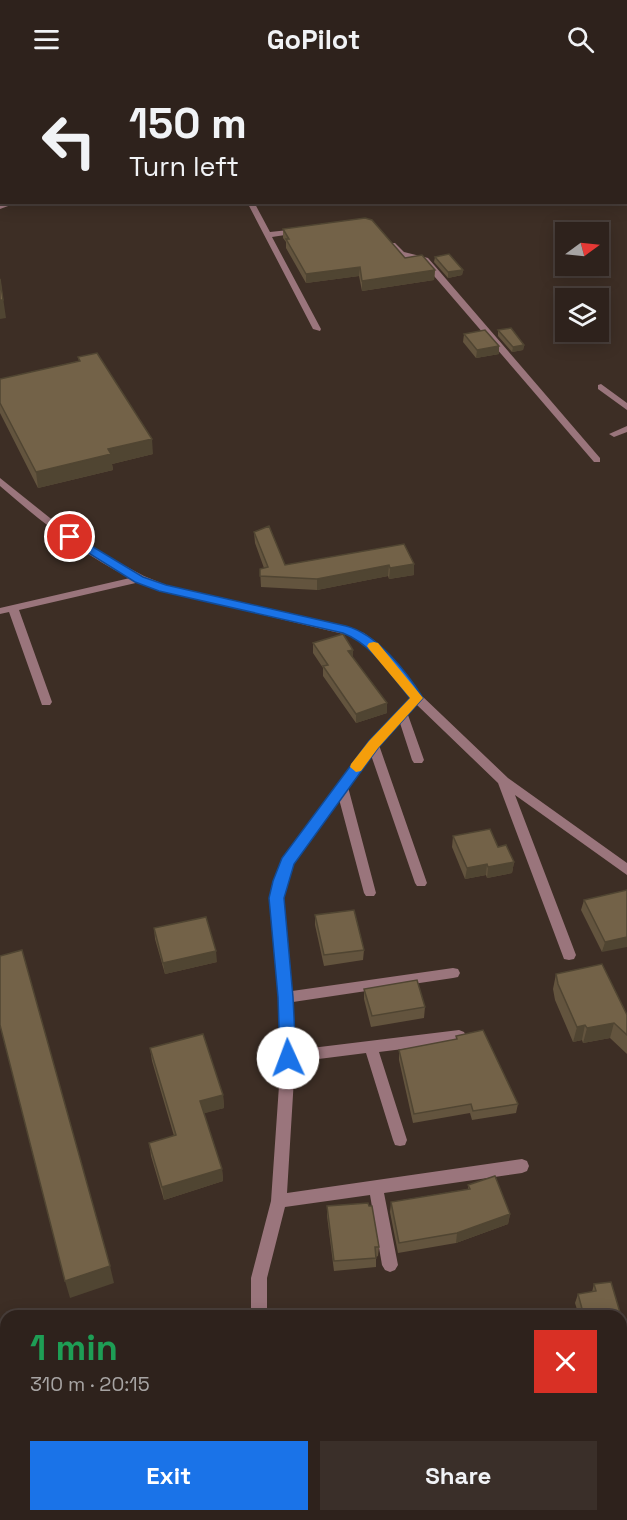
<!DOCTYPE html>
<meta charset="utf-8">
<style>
:root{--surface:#2e221c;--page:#3a2f29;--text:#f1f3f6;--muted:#a7a4a3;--line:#493f3b;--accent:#1a73e8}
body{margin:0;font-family:"Space Grotesk",sans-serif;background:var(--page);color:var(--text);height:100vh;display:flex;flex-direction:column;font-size:22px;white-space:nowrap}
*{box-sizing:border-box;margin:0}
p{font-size:20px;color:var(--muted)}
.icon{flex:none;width:33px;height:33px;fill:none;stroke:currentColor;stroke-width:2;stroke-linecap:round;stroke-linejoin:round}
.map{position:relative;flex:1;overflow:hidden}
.details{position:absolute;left:0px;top:1232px;width:627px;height:212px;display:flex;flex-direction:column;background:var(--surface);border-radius:18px 18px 0 0;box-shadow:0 3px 15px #0003,0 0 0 2px var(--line)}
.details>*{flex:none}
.guide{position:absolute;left:0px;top:0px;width:627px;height:126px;box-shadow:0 3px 15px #0003,0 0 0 2px var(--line);background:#2e221c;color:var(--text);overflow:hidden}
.needle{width:39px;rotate:75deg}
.tools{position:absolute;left:555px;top:144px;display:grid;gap:12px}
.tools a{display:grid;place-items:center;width:54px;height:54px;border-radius:0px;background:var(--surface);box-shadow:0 3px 15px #0003,0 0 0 2px var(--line);font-size:30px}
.pin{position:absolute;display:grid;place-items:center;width:51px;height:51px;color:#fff;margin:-26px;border:3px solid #fff;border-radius:50%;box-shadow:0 2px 6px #0007}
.me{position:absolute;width:66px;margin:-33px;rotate:358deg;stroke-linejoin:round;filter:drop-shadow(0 0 4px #0008)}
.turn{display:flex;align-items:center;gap:21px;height:126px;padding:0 30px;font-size:27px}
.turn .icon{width:78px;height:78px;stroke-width:2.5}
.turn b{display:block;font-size:42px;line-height:51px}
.round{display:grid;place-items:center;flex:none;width:63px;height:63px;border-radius:0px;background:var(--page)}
.summary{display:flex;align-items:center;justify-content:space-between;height:102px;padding:0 30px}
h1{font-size:36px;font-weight:700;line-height:45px;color:#1e9e55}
.button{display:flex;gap:12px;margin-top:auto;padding:12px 30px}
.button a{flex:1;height:69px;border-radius:0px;background:var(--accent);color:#fff;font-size:24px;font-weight:700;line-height:69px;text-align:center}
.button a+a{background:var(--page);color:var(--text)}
header{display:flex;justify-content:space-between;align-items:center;height:78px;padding:0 30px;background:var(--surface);font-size:27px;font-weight:700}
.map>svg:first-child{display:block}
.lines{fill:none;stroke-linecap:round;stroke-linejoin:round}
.minor{fill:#9a757c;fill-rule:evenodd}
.wall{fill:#63543e}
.shaded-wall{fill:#504532}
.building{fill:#736248;stroke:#504532;stroke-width:1.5}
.route{fill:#1a73e8;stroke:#114b97;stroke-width:1.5}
.slow{fill:#f59e0b}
</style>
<header><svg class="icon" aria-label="menu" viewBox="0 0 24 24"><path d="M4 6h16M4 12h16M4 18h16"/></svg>GoPilot<svg class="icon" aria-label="search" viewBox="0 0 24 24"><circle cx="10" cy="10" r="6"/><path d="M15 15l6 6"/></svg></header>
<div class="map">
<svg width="627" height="1442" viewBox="0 0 627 1442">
<rect width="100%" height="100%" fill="#3d2e25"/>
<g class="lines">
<!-- minor -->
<path class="minor" d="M 389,0 L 396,0 L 387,2 Z
M 539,0 L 545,0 L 546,2 L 539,2 Z
M 0,81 L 2,81 L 0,86 Z
M 626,81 L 627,81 L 627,86 L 626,86 Z
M 7,124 L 19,124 L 0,131 L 0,127 Z
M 247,124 L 254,124 L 270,154 L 298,151 L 302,153 L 298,155 L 272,159 L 321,251 L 320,253 L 313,251 Z
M 389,165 L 395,165 L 404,174 L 428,180 L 600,380 L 600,384 L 594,384 L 422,184 L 398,178 L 389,169 Z
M 601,306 L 627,325 L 627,332 L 598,311 L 598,307 Z
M 627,348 L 627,354 L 614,359 L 609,356 Z
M 0,400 L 60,448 L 101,475 L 144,498 L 166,507 L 346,549 L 364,555 L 379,566 L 421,617 L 508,700 L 627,785 L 627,797 L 515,717 L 576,877 L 574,881 L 569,882 L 564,881 L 498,705 L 417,627 L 408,637 L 424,682 L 422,685 L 414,685 L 412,682 L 400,645 L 379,667 L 427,805 L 425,808 L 417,808 L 415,805 L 371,677 L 348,709 L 376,815 L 374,818 L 366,818 L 364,815 L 339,721 L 293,785 L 283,820 L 292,913 L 453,890 L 458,891 L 460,895 L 458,899 L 453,900 L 293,924 L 295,972 L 459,952 L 464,954 L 466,958 L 464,962 L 459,964 L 379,974 L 407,1062 L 405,1067 L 400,1068 L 395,1067 L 393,1062 L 366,975 L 295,984 L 287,1115 L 522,1081 L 527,1083 L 529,1088 L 527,1093 L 522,1095 L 384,1115 L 398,1187 L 395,1192 L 390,1194 L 385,1192 L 382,1187 L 370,1117 L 285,1129 L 267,1200 L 267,1238 L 251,1238 L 251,1200 L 271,1123 L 281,979 L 279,919 L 271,820 L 283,781 L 369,663 L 411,620 L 371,572 L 356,559 L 163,513 L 140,504 L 19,532 L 52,624 L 50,627 L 42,627 L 9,534 L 0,536 L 0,530 L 130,500 C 82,476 40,443 0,408 Z
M 627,1342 L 627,1358 L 621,1359 L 621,1343 Z
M 307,1437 L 325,1437 L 325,1442 L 307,1442 Z"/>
</g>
<!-- wall -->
<path class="wall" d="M 283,151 L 405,180 L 435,192 L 434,202 L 362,213 L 359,198 L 306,205 L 286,170 L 286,164 L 283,160 Z
M 435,179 L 463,192 L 462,197 L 448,200 L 434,184 Z
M 498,252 L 524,267 L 523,272 L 512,274 L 498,258 Z
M 464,256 L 499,276 L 476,280 L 463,264 Z
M 78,279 L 153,376 L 112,386 L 113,392 L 38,410 L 0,335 L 0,301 L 79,283 Z
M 254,454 L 285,487 L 414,486 L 414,497 L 389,501 L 388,498 L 317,512 L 261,509 L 260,491 L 264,490 L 255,465 Z
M 313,565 L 353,572 L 353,580 L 387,625 L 387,635 L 356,645 L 323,598 L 323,590 L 313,575 Z
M 453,758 L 498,769 L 514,784 L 512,795 L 487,800 L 486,797 L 465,801 L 452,769 Z
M 627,812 L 602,874 L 581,832 L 584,822 Z
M 315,837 L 364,872 L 363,882 L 324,888 L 315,847 Z
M 154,850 L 217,884 L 165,896 L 155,861 Z
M 556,896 L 627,937 L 627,976 L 610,960 L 583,965 L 582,962 L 573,964 L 555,922 L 553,911 Z
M 364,911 L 425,929 L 424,940 L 371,949 L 364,921 Z
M 456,958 L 518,1026 L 516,1035 L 472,1042 L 470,1035 L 413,1045 L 399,982 L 399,972 L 456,962 Z
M 150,970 L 223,1017 L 224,1030 L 204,1035 L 222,1091 L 223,1103 L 164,1122 L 151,1078 L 149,1065 L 174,1058 L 152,983 Z
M 468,1107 L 510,1136 L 508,1146 L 456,1165 L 398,1175 L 390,1134 L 391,1124 L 468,1111 Z
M 327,1128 L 379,1169 L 378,1178 L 376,1179 L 376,1189 L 334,1193 L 327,1138 Z
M 611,1204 L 627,1258 L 626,1266 L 627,1275 L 624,1282 L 621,1282 L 621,1238 L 579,1238 L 575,1225 L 578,1216 L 592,1214 L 594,1206 Z"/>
<!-- shaded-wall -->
<path class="shaded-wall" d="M 360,189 L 359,198 L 306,205 L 306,196 Z
M 435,192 L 434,202 L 362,213 L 362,203 Z
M 463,192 L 462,197 L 448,200 L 448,194 Z
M 0,199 L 6,240 L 0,241 Z
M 524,267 L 523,272 L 512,274 L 513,269 Z
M 499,268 L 499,276 L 476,280 L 477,272 Z
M 152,361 L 153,376 L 112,386 L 113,392 L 38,410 L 36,394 L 108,371 Z
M 414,486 L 414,497 L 389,501 L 390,490 Z
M 389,487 L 388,498 L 317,512 L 317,501 Z
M 353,572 L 353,581 L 348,573 Z
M 387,625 L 387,635 L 356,645 L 356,636 Z
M 514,784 L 512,795 L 487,800 L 488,789 Z
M 487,786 L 486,797 L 465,801 L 467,790 Z
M 627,859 L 627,869 L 602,874 L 605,864 Z
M 216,873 L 217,884 L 165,896 L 163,885 Z
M 614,945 L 610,960 L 583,965 L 587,950 Z
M 585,947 L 582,962 L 573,964 L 577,949 Z
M 223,1017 L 224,1030 L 202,1036 L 200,1023 Z
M 222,1091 L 223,1103 L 164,1122 L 162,1109 Z
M 510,1136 L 508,1146 L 456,1165 L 457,1155 Z
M 110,1188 L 114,1205 L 70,1220 L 65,1203 Z"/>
<!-- building -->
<path class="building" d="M 365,140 L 372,142 L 405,180 L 422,177 L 435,192 L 362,203 L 360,189 L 306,196 L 286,161 L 289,161 L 283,151 Z
M 449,176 L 463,192 L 448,194 L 435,179 Z
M 0,201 L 3,222 L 0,222 Z
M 511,250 L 524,267 L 513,269 L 498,252 Z
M 485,252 L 499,268 L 477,272 L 464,256 Z
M 97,275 L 152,361 L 108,371 L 111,376 L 36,394 L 0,325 L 0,301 L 80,283 L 78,279 Z
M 269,448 L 285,487 L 404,466 L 414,486 L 390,490 L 389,487 L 317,501 L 260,498 L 260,491 L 268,489 L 254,454 Z
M 343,556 L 353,572 L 348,573 L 387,625 L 356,636 L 323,588 L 328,587 L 313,565 Z
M 490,751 L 498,769 L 506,767 L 514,784 L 488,789 L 487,786 L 467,790 L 453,758 Z
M 627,812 L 627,859 L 605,864 L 584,822 Z
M 354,832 L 364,872 L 324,877 L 315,837 Z
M 206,839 L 216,873 L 163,885 L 154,850 Z
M 22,872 L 110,1188 L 65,1203 L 0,947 L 0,878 Z
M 602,886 L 627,937 L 627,957 L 614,945 L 587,950 L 585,947 L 577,949 L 558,906 L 556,896 Z
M 417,902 L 425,929 L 372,938 L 364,911 Z
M 483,952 L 518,1026 L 473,1033 L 471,1026 L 414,1036 L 399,972 L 457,961 L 456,958 Z
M 203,956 L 223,1017 L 200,1023 L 222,1091 L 162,1109 L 149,1065 L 176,1057 L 150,970 Z
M 495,1098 L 510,1136 L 457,1155 L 399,1165 L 391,1124 L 470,1111 L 468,1107 Z
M 368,1125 L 369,1128 L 372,1128 L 379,1169 L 375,1169 L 376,1180 L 334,1183 L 327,1128 Z
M 611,1204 L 627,1258 L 627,1261 L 624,1261 L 627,1273 L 621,1274 L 621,1238 L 584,1238 L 578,1216 L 596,1213 L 594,1206 Z"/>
<!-- route -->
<path class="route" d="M 70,455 L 143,499 L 166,507 L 346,548 C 377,556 406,593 423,620 L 378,670 L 294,786 L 284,820 L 293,919 L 296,980 L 293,984 L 288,986 L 282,984 L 280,980 L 278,919 L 269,820 L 273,803 L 282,780 L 369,663 L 410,620 C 390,596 373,567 343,555 L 159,513 L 135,504 L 66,461 L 64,459 Z"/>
<!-- slow -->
<path class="slow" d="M 374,564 L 378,565 L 423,620 L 378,670 L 361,693 L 356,694 L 350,689 L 351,686 L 369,663 L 410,620 L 369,571 L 367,568 L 369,565 Z"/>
</svg>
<div class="tools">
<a><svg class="needle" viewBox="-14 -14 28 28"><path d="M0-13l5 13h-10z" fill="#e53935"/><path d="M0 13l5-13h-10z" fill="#a7a4a3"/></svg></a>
<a><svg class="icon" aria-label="layers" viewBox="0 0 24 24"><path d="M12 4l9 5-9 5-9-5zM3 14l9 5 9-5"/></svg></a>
</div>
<div class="pin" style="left:70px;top:459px;background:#d93025"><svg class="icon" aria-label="arrive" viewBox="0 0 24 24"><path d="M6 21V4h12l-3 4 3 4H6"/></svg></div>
<svg class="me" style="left:288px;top:980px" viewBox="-20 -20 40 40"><circle r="19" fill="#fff"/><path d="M0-13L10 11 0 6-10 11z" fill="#1a73e8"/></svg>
<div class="guide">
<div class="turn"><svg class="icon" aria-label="left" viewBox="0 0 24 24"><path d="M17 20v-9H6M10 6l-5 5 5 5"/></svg><div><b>150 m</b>Turn left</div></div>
</div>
<section class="details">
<div class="summary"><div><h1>1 min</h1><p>310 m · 20:15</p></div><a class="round" style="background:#d93025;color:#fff"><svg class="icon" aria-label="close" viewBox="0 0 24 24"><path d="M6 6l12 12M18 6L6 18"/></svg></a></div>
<div class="button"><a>Exit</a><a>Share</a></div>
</section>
</div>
